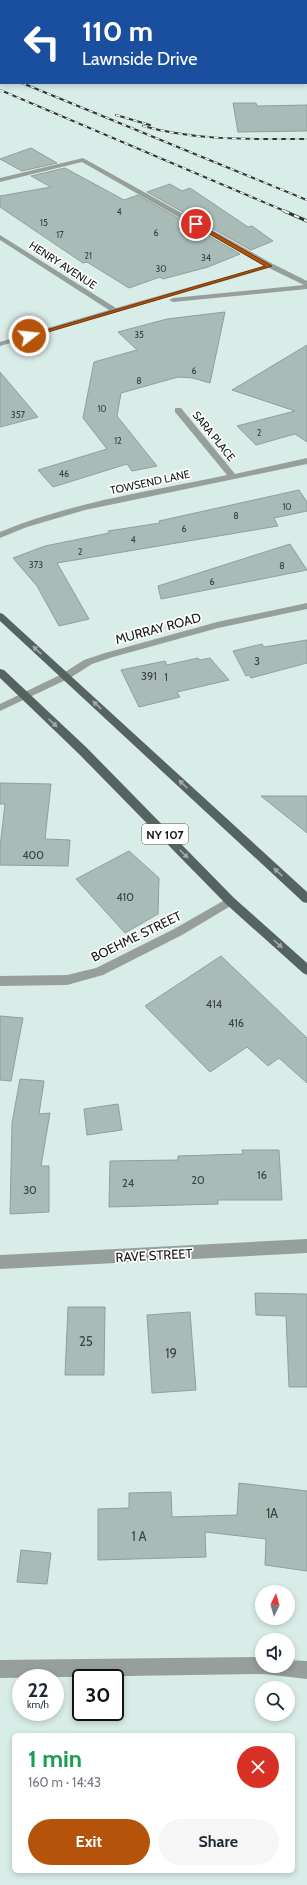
<!DOCTYPE html>
<meta charset="utf-8">
<style>
:root{--surface:#fff;--page:#f6f6f7;--text:#1f2937;--muted:#747a83;--accent:#b45309}
body{margin:0;font-family:Cabin,sans-serif;background:var(--page);color:var(--text);height:100vh;display:flex;flex-direction:column;font-size:15px;white-space:nowrap}
*{box-sizing:border-box;margin:0}
p{font-size:13px;color:var(--muted)}
.icon{flex:none;width:22px;height:22px;fill:none;stroke:currentColor;stroke-width:2;stroke-linecap:round;stroke-linejoin:round}
.map{position:relative;flex:1;overflow:hidden}
.panel{position:absolute;left:12px;top:1733px;width:283px;height:140px;display:flex;flex-direction:column;background:var(--surface);border-radius:6px;box-shadow:0 2px 6px #0003}
.panel>*{flex:none}
.banner{position:absolute;left:0px;top:0px;width:307px;height:84px;box-shadow:0 2px 6px #0003;background:#1a4fa0;color:#fff;overflow:hidden}
.needle{width:26px;rotate:5deg}
.buttons{position:absolute;left:255px;top:1585px;display:grid;gap:8px}
.buttons a{display:grid;place-items:center;width:40px;height:40px;border-radius:50%;background:var(--surface);box-shadow:0 2px 6px #0003;font-size:20px}
.speed{position:absolute;left:12px;top:1669px;display:flex;gap:8px;font-size:20px;font-weight:700;text-align:center}
.speed>*{display:grid;place-content:center;width:52px;height:52px;border-radius:50%;background:var(--surface);box-shadow:0 2px 6px #0003;line-height:1}
.speed small{font-size:10px;font-weight:400}
.speed .limit{border:2px solid #111;border-radius:6px;background:#fff;color:#111}
.pin{position:absolute;display:grid;place-items:center;width:34px;height:34px;color:#fff;margin:-17px;border:2px solid #fff;border-radius:50%;box-shadow:0 1px 4px #0007}
.me{position:absolute;width:44px;margin:-22px;rotate:74deg;stroke-linejoin:round;filter:drop-shadow(0 0 3px #0008)}
.turn{display:flex;align-items:center;gap:14px;height:84px;padding:0 16px;font-size:18px}
.turn .icon{width:52px;height:52px;stroke-width:2.5}
.turn b{display:block;font-size:28px;line-height:34px}
.round{display:grid;place-items:center;flex:none;width:42px;height:42px;border-radius:21px;background:var(--page)}
.overview{display:flex;align-items:center;justify-content:space-between;height:68px;padding:0 16px}
h1{font-size:24px;font-weight:700;line-height:30px;color:#1e9e55}
.cta{display:flex;gap:8px;margin-top:auto;padding:8px 16px}
.cta a{flex:1;height:46px;border-radius:24px;background:var(--accent);color:#fff;font-size:16px;font-weight:700;line-height:46px;text-align:center}
.cta a+a{background:var(--page);color:var(--text)}
.map>svg:first-child{display:block}
.building{fill:#a8bbb7;stroke:#8ea09c}
.lines{fill:none;stroke-linecap:round;stroke-linejoin:round}
.street{fill:#979f9d;fill-rule:evenodd}
.primary{fill:#556361;fill-rule:evenodd}
.rail-far1-casing{stroke:#2d3633;stroke-width:2}
.rail-casing{stroke:#2d3633;stroke-width:3}
.rail-far1{stroke:#fff;stroke-width:1.5;stroke-dasharray:4.5;stroke-linecap:butt}
.rail{stroke:#fff;stroke-width:2;stroke-dasharray:5.5;stroke-linecap:butt}
.oneway{fill:#a2a9a8}
.route{fill:#b45309;stroke:#753606}
.labels{text-anchor:middle;dominant-baseline:central;stroke-width:3.5;stroke-linejoin:round;paint-order:stroke}
.far-number-label{font-size:9px;fill:#394340}
.far-street-label{font-size:11px;fill:#141b19;stroke:#fff}
.number-label{font-size:11px;fill:#394340}
.shield{fill:#fff;stroke:#5a5f5e;stroke-width:1}
.shield-label{font-size:12px;font-weight:bold;fill:#141b19}
.street-label{font-size:13px;fill:#141b19;stroke:#fff}
.near-number-label{font-size:13px;fill:#394340}
</style>
<div class="map">
<svg width="307" height="1885" viewBox="0 0 307 1885">
<rect width="100%" height="100%" fill="#d8ece8"/>
<!-- building -->
<path class="building" d="M 233,103 L 256,103 L 257,106 L 307,105 L 307,131 L 238,132 Z
M 31,148 L 57,163 L 22,171 L 0,159 Z
M 65,168 L 124,200 L 138,195 L 240,254 L 208,267 L 163,279 L 160,277 L 129,288 L 87,262 L 83,263 L 0,207 L 0,196 L 51,187 L 31,176 Z
M 170,184 L 182,191 L 190,188 L 248,227 L 252,226 L 273,241 L 251,250 L 147,192 Z
M 225,312 L 210,383 L 193,378 L 178,377 L 121,393 L 117,416 L 157,466 L 132,471 L 127,464 L 53,487 L 38,470 L 107,449 L 83,418 L 94,362 L 137,350 L 118,332 L 167,319 Z
M 307,345 L 307,442 L 295,434 L 256,445 L 237,426 L 295,411 L 232,390 Z
M 0,372 L 38,417 L 0,427 Z
M 299,490 L 307,502 L 307,511 L 274,518 L 278,526 L 57,563 L 89,619 L 59,626 L 37,586 L 13,558 L 45,546 L 109,533 L 108,531 L 160,523 L 159,521 Z
M 290,544 L 307,570 L 161,599 L 158,586 Z
M 307,640 L 307,663 L 251,678 L 249,675 L 246,676 L 233,651 L 262,644 L 264,647 Z
M 198,658 L 200,660 L 210,658 L 229,680 L 177,692 L 180,697 L 139,707 L 121,670 L 165,661 L 167,665 Z
M 0,783 L 51,784 L 45,839 L 70,840 L 68,866 L 0,865 L 0,847 L 5,804 L 0,804 Z
M 261,796 L 307,796 L 307,833 Z
M 129,851 L 159,878 L 158,914 L 125,933 L 76,879 Z
M 221,956 L 307,1038 L 307,1083 L 279,1058 L 268,1066 L 247,1047 L 210,1072 L 145,1006 Z
M 0,1016 L 23,1018 L 11,1081 L 0,1080 Z
M 20,1079 L 44,1081 L 39,1114 L 50,1113 L 41,1166 L 49,1166 L 49,1212 L 10,1214 L 12,1123 Z
M 118,1104 L 122,1130 L 87,1135 L 84,1109 Z
M 242,1150 L 279,1150 L 282,1200 L 218,1200 L 218,1204 L 109,1207 L 110,1161 L 178,1160 L 178,1156 L 243,1154 Z
M 255,1293 L 307,1294 L 307,1387 L 289,1387 L 286,1316 L 256,1315 Z
M 68,1307 L 105,1307 L 104,1375 L 65,1375 Z
M 190,1312 L 196,1390 L 152,1393 L 147,1315 Z
M 239,1483 L 307,1491 L 307,1571 L 265,1565 L 266,1539 L 205,1532 L 206,1557 L 98,1560 L 98,1509 L 129,1508 L 129,1493 L 171,1492 L 172,1517 L 237,1515 Z
M 21,1550 L 51,1553 L 47,1584 L 17,1582 Z"/>
<g class="lines">
<!-- street -->
<path class="street" d="M 83,158 L 273,264 L 307,281 L 307,289 L 173,302 L 169,300 L 173,298 L 304,285 L 269,268 L 0,346 L 0,342 L 109,310 L 0,240 L 0,235 L 116,308 L 264,266 L 82,162 L 0,182 L 0,178 Z
M 175,408 L 181,408 L 235,474 L 307,458 L 307,464 L 85,510 L 27,527 L 0,538 L 0,532 C 72,502 151,491 227,475 L 175,412 Z
M 307,603 L 307,609 L 218,628 L 113,657 L 92,664 L 70,678 L 0,711 L 0,704 L 62,674 L 84,660 L 105,653 L 217,622 Z
M 230,897 L 234,898 L 236,901 L 234,904 L 182,935 L 103,975 L 67,985 L 0,986 L 0,976 L 67,975 L 96,968 L 174,929 Z
M 307,1239 L 307,1253 L 0,1269 L 0,1255 Z
M 262,1657 L 262,1666 L 288,1666 L 288,1660 L 307,1661 L 307,1679 L 264,1674 L 0,1678 L 0,1660 Z"/>
<!-- primary -->
<path class="primary" d="M 0,613 L 3,614 L 307,892 L 307,903 L 303,902 L 0,621 Z
M 0,669 L 4,670 L 87,748 L 234,898 L 307,963 L 307,975 L 303,973 L 226,904 L 79,754 L 0,678 Z"/>
<defs>
<path id="rail-far1" d="M 22,83 L 307,200
M 0,90 L 287,212
M 116,115 L 150,125
M 143,126 C 197,141 251,139 307,139"/>
<path id="rail" d="M 284,211 L 307,221"/>
</defs>
<!-- rail-far1 casing -->
<use href="#rail-far1" class="rail-far1-casing"/>
<!-- rail casing -->
<use href="#rail" class="rail-casing"/>
<!-- rail-far1 -->
<use href="#rail-far1" class="rail-far1"/>
<!-- rail -->
<use href="#rail" class="rail"/>
</g>
<!-- one-way arrows -->
<defs><path id="oneway-solid" d="M-6-.8H1V-3.2L6.5 0L1 3.2V.8H-6Z"/></defs>
<g class="oneway">
<use href="#oneway-solid" transform="translate(37 650) rotate(-137)"/>
<use href="#oneway-solid" transform="translate(97 705) rotate(-137)"/>
<use href="#oneway-solid" transform="translate(53 723) rotate(43)"/>
<use href="#oneway-solid" transform="translate(183 784) rotate(-137)"/>
<use href="#oneway-solid" transform="translate(184 854) rotate(45)"/>
<use href="#oneway-solid" transform="translate(278 872) rotate(-137)"/>
<use href="#oneway-solid" transform="translate(278 944) rotate(42)"/>
</g>
<!-- route -->
<path class="route" d="M 194,223 L 197,223 L 272,266 L 31,337 L 26,336 L 265,266 L 194,225 Z"/>
<g class="labels">
<!-- far-number labels -->
<g class="far-number-label">
<text x="119" y="211">4</text>
<text x="44" y="222">15</text>
<text x="156" y="232">6</text>
<text x="60" y="234">17</text>
<text x="88" y="255">21</text>
<text x="206" y="257">34</text>
<text x="161" y="268">30</text>
<text x="139" y="334">35</text>
<text x="194" y="370">6</text>
<text x="139" y="380">8</text>
<text x="102" y="408">10</text>
<text x="18" y="414">357</text>
<text x="259" y="432">2</text>
<text x="118" y="440">12</text>
<text x="64" y="473">46</text>
<text x="287" y="506">10</text>
<text x="236" y="515">8</text>
<text x="184" y="528">6</text>
<text x="133" y="539">4</text>
<text x="80" y="551">2</text>
<text x="36" y="564">373</text>
<text x="282" y="565">8</text>
<text x="212" y="581">6</text>
</g>
<!-- far-street labels -->
<g class="far-street-label">
<text transform="translate(63 265) rotate(33)">HENRY AVENUE</text>
<text transform="translate(214 436) rotate(51)">SARA PLACE</text>
<text transform="translate(150 482) rotate(-12)">TOWSEND LANE</text>
</g>
<!-- number labels -->
<g class="number-label">
<text x="257" y="661">3</text>
<text x="149" y="676">391</text>
<text x="166" y="677">1</text>
<text x="33" y="855">400</text>
<text x="125" y="897">410</text>
<text x="214" y="1004">414</text>
<text x="236" y="1023">416</text>
<text x="262" y="1175">16</text>
<text x="198" y="1180">20</text>
<text x="128" y="1183">24</text>
<text x="30" y="1190">30</text>
</g>
<!-- shield labels -->
<rect class="shield" x="142" y="824" width="46" height="20" rx="3"/>
<g class="shield-label">
<text x="165" y="834">NY 107</text>
</g>
<!-- street labels -->
<g class="street-label">
<text transform="translate(158 628) rotate(-15)">MURRAY ROAD</text>
<text transform="translate(136 936) rotate(-26)">BOEHME STREET</text>
<text transform="translate(154 1255) rotate(-3)">RAVE STREET</text>
</g>
<!-- near-number labels -->
<g class="near-number-label">
<text x="86" y="1341">25</text>
<text x="171" y="1353">19</text>
<text x="272" y="1513">1A</text>
<text x="139" y="1536">1 A</text>
</g>
</g>
</svg>
<div class="buttons">
<a><svg class="needle" viewBox="-14 -14 28 28"><path d="M0-13l5 13h-10z" fill="#e53935"/><path d="M0 13l5-13h-10z" fill="#747a83"/></svg></a>
<a><svg class="icon" aria-label="sound" viewBox="0 0 24 24"><path d="M4 9h4l5-4v14l-5-4H4zM17 9q2 3 0 6"/></svg></a>
<a><svg class="icon" aria-label="search" viewBox="0 0 24 24"><circle cx="10" cy="10" r="6"/><path d="M15 15l6 6"/></svg></a>
</div>
<div class="speed"><div>22<small>km/h</small></div><div class="limit">30</div></div>
<div class="pin" style="left:196px;top:224px;background:#d93025"><svg class="icon" aria-label="arrive" viewBox="0 0 24 24"><path d="M6 21V4h12l-3 4 3 4H6"/></svg></div>
<svg class="me" style="left:29px;top:336px" viewBox="-20 -20 40 40"><circle r="17" fill="#b45309" stroke="#fff" stroke-width="3"/><path d="M0-11L8 9 0 5-8 9z" fill="#fff"/></svg>
<div class="banner">
<div class="turn"><svg class="icon" aria-label="left" viewBox="0 0 24 24"><path d="M17 20v-9H6M10 6l-5 5 5 5"/></svg><div><b>110 m</b>Lawnside Drive</div></div>
</div>
<section class="panel">
<div class="overview"><div><h1>1 min</h1><p>160 m · 14:43</p></div><a class="round" style="background:#d93025;color:#fff"><svg class="icon" aria-label="close" viewBox="0 0 24 24"><path d="M6 6l12 12M18 6L6 18"/></svg></a></div>
<div class="cta"><a>Exit</a><a>Share</a></div>
</section>
</div>
